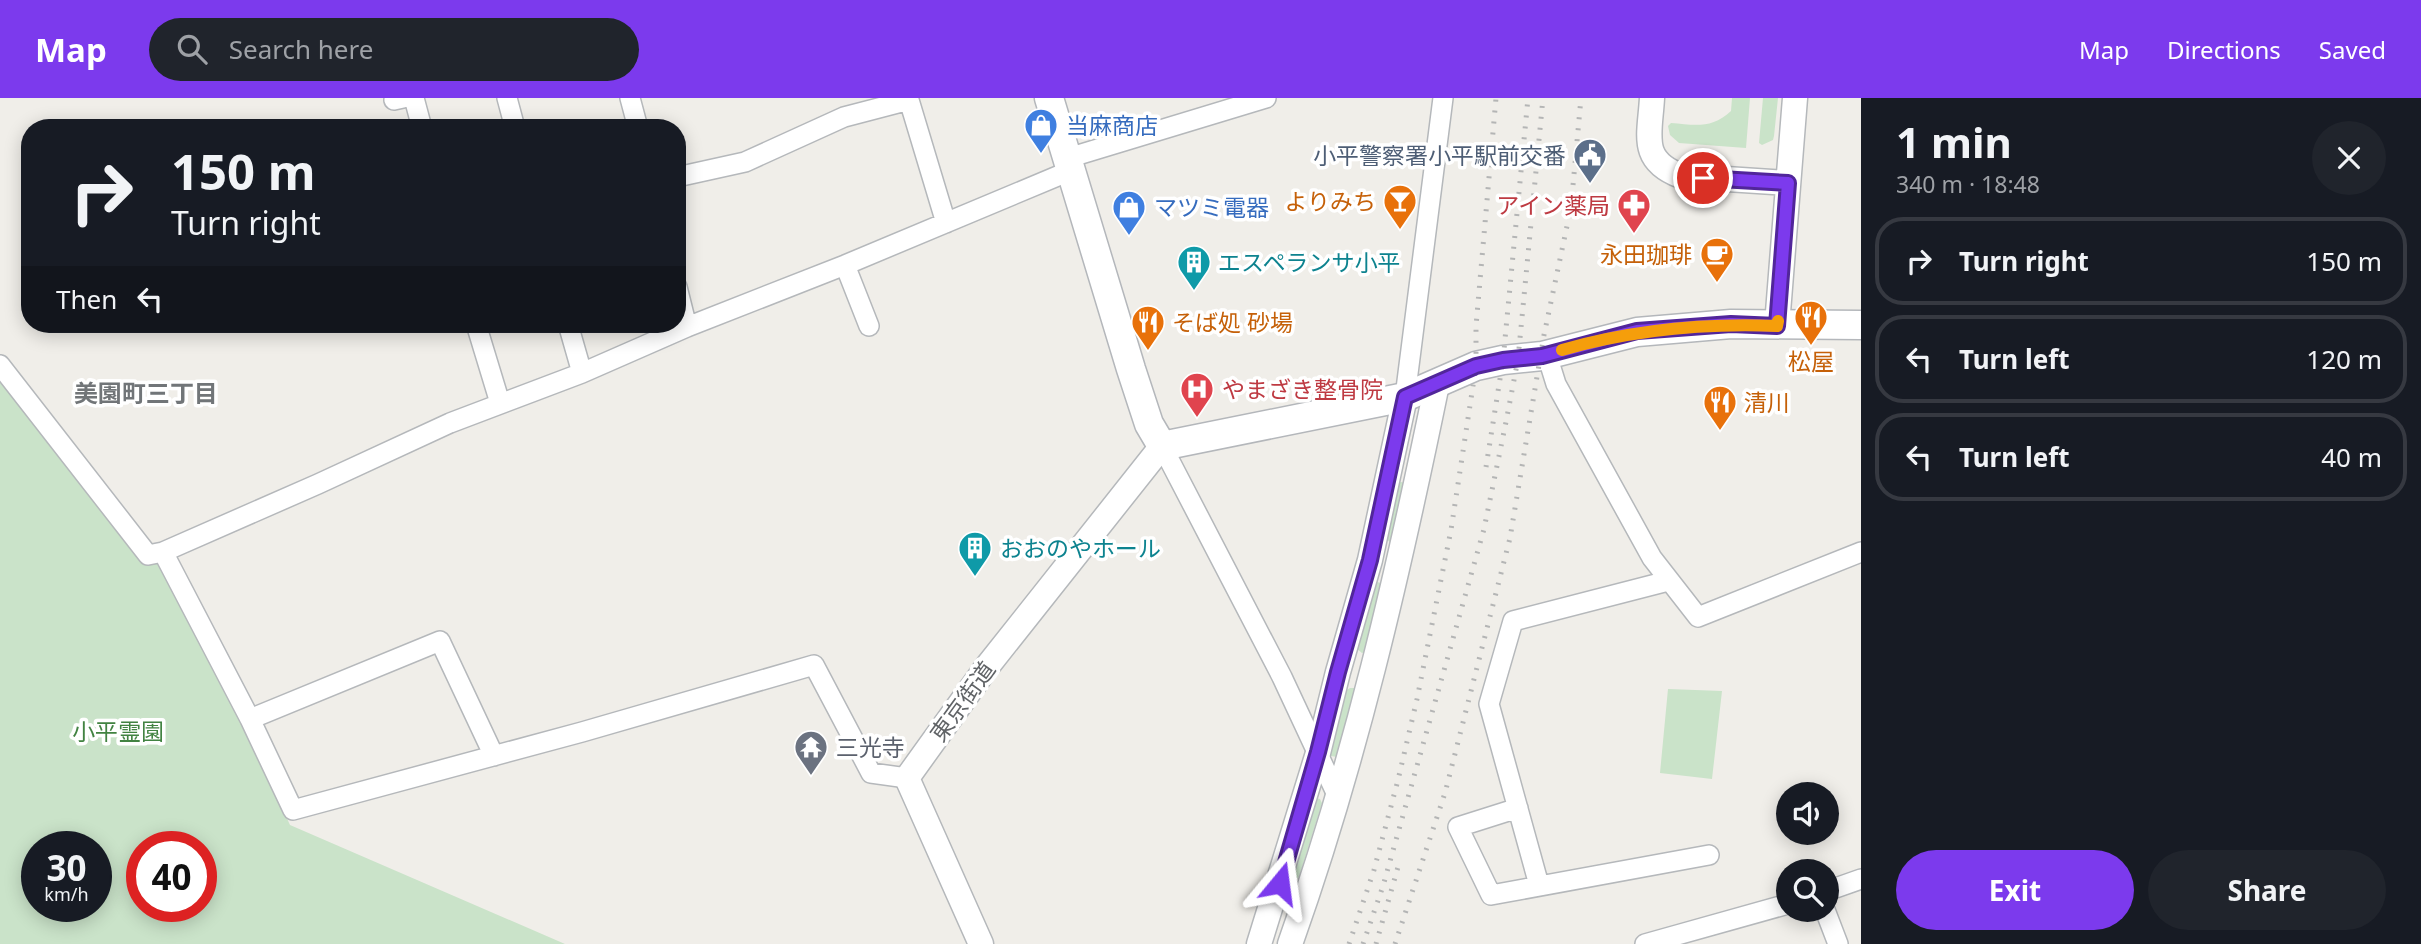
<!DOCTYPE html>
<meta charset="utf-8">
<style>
:root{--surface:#171b24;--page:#20242c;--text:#f1f3f6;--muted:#9ea1a6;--line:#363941;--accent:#7c3aed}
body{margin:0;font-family:"Noto Sans","Noto Sans JP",sans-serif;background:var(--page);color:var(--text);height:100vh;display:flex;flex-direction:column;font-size:26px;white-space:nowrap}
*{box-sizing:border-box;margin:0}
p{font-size:23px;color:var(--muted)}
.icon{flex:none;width:38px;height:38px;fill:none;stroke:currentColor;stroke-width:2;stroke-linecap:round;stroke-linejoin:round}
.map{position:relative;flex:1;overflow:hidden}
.details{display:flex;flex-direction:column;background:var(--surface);width:560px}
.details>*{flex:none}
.guide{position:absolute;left:21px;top:21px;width:665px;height:214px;border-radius:28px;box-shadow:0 4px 18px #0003;background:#171b24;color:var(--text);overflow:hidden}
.tools{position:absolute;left:1776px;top:684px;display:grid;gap:14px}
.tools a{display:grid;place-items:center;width:63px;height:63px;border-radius:50%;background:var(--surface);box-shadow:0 4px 18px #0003;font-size:35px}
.speed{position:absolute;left:21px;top:733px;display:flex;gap:14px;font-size:35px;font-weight:700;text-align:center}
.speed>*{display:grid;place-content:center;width:91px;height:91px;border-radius:50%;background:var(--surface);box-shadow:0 4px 18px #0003;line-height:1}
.speed small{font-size:18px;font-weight:400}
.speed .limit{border:10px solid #d22;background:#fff;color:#111}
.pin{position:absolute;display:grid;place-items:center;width:60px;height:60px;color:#fff;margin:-30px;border:4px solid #fff;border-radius:50%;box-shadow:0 2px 7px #0007}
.me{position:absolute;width:77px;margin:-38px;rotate:16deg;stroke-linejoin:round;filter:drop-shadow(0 0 5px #0008)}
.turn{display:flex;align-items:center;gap:24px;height:147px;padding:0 35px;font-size:32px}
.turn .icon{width:91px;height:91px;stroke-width:2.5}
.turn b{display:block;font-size:49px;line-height:60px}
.then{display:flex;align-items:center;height:66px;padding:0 35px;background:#0003;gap:14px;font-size:26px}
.round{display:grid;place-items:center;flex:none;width:74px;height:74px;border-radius:37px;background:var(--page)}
.headline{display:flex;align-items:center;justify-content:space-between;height:119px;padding:0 35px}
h1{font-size:42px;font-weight:700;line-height:52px}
.cta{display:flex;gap:14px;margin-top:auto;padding:14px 35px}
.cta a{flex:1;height:80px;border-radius:42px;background:var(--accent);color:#fff;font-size:28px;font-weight:700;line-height:80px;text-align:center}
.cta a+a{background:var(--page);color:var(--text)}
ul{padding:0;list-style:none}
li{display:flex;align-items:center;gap:21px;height:88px;margin:0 14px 10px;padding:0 21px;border:4px solid var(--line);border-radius:28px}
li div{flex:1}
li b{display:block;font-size:26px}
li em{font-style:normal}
header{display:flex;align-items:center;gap:42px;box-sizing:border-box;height:98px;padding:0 35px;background:var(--accent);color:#fff}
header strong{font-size:33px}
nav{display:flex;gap:38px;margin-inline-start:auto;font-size:24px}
.search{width:490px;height:63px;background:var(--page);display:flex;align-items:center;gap:18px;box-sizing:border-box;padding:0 24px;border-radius:38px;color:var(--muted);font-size:26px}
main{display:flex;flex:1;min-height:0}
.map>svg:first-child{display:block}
.green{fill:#cae3c9;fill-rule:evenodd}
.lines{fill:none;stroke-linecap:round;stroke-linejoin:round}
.minor-casing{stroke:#b5b8bb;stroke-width:22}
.tertiary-casing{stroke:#b5b8bb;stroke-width:27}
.secondary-casing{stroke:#b4b7bb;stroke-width:31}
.minor{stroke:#fff;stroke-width:19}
.tertiary{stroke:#fff;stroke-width:24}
.secondary{stroke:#fff;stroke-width:28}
.rail{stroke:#b4b5b5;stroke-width:5;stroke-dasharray:2 9;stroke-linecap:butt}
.route-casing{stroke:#51269a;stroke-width:18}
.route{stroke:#7c3aed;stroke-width:12}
.slow{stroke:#f59e0b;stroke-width:12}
.labels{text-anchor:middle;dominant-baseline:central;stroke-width:7;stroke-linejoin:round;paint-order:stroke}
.shop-label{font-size:23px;fill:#366cbe;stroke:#fff;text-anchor:start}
.service-label{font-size:23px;fill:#4e5e75;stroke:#fff;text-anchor:end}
.food-label{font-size:23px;fill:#c56008;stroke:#fff;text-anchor:end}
.health-label{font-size:23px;fill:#be3a42;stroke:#fff;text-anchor:end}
.culture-label{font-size:23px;fill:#0d838f;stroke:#fff;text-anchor:start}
.street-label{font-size:23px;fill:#606366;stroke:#fff}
.park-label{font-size:23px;fill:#428342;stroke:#fff}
.worship-label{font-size:23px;fill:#5b616d;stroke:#fff;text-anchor:start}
.neighbourhood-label{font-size:24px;font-weight:bold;fill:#717578;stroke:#fff}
</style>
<header>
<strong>Map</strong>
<div class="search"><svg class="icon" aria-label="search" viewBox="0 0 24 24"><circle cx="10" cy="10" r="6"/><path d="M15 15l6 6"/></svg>Search here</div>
<nav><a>Map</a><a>Directions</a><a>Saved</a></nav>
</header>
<main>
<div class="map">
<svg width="1861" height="846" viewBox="0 0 1861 846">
<rect width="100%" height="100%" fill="#f0eee9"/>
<!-- green -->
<path class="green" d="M 1732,0 L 1750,0 L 1746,50 L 1679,45 L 1670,37 L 1668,28 L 1671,25 C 1695,27 1712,31 1731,13 Z
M 1763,0 L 1778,0 L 1774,38 L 1773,42 L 1762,47 L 1759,45 Z
M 0,280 L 145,465 L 168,462 L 290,727 L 565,846 L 0,846 ZM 37,749 L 96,749 L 96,808 L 37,808 ZM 142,749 L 201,749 L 201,808 L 142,808 Z
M 1401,384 L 1405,385 L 1391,445 L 1385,440 L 1396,386 Z
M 1377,484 L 1381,485 L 1366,554 L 1362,555 L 1356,550 L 1373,486 Z
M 1350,590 L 1354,590 L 1356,595 L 1337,659 L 1331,658 L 1329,653 L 1345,593 Z
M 1668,591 L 1722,593 L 1712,681 L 1660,675 Z
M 1316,700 L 1320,701 L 1322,705 L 1299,779 L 1295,782 L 1289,777 Z"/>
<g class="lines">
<defs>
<path id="minor" d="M 414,0 L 422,30
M 507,0 L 515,30
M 630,0 L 638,30
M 394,2 L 403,0
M 1068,60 L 1266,0
M 677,79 L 745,64 L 844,19 L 909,2 L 946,125
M 845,167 L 869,228
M 677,189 L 687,229
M 476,226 L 500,305
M 568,226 L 582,275
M 1547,257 L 1556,286 L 1652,460 L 1698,519 L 1861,454
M 0,267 L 148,457 L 163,454 L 318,386 L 450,325 L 582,275 L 687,229 L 845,167 L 1072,72
M 1405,299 L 1443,0
M 1162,348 L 1282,579 L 1338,699
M 163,454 L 250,621 L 293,712 L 582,634 L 814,567 L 871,675 L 907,680
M 250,621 L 440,543 L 494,658
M 1518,710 L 1458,729 L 1491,797 L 1709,757
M 1539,787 L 1489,606 L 1513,523 L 1668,483
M 1827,793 L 1861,781
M 1825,812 L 1838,846
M 1645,846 L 1788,806"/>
<path id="tertiary" d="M 1652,0 C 1650,37 1639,62 1681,78 L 1788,85
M 1777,227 L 1795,0
M 981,846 L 907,680 L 986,570 L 1162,348
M 1259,846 L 1318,655 L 1338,574 L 1370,462 L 1405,299
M 1290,846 C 1355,664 1398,476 1437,286"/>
<path id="secondary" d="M 1049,0 L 1131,271 L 1149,326 L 1162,348 L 1405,299 L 1476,268 L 1503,262 L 1542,258 L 1637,234 L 1731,226 L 1861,227"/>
</defs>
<!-- minor casing -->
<use href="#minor" class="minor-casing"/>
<!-- tertiary casing -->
<use href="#tertiary" class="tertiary-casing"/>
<!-- secondary casing -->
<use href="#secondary" class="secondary-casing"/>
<!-- minor -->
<use href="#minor" class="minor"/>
<!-- tertiary -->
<use href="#tertiary" class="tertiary"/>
<!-- secondary -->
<use href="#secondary" class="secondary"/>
<!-- rail -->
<path class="rail" d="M 1486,369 L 1503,262 L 1528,0
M 1349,846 L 1374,772 L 1398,682 L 1417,601 L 1451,432 L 1476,268 L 1476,228 L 1496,0
M 1363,846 L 1383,788 L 1484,431 L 1506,324 L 1518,261 L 1543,0
M 1376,846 L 1398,769
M 1395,846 L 1445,695 L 1510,440 L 1544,237 L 1571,109 L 1581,0"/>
</g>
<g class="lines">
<defs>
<path id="route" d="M 1280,785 L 1318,654 L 1338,574 L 1370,462 L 1405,299 L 1476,268 L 1503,262 L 1542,258 L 1637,233 L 1731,226 L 1777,228 L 1788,85 L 1703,80"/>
</defs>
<!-- route casing -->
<use href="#route" class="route-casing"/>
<!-- route -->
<use href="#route" class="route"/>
<!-- slow -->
<path class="slow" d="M 1562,252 C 1632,232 1704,225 1777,228 L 1778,223"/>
</g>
<!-- icons -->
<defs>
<symbol id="shop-pin" viewBox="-11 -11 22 30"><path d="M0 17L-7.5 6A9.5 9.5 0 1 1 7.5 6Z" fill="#3f7fe0" stroke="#fff"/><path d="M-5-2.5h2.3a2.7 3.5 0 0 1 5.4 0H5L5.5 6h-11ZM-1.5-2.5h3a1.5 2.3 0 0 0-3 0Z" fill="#fff"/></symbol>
<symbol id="civic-pin" viewBox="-11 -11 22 30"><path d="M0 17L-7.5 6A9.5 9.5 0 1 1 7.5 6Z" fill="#5c6f8a" stroke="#fff"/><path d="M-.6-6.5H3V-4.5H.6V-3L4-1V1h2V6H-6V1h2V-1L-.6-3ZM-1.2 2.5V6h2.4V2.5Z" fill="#fff"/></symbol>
<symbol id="bar-pin" viewBox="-11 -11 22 30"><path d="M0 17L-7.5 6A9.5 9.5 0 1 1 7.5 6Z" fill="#e8710a" stroke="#fff"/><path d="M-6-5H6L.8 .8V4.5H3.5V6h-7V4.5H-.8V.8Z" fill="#fff"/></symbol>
<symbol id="pharmacy-pin" viewBox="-11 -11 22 30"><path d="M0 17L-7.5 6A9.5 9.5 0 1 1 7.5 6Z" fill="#e0444e" stroke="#fff"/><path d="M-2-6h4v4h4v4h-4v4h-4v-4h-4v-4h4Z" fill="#fff"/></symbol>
<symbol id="cafe-pin" viewBox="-11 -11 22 30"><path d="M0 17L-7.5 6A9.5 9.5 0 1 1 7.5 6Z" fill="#e8710a" stroke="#fff"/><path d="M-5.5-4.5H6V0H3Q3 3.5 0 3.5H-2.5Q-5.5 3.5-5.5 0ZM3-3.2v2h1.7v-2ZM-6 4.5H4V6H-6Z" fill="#fff"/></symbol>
<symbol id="building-pin" viewBox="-11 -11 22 30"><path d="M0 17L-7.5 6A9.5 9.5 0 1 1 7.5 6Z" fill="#0f9aa8" stroke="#fff"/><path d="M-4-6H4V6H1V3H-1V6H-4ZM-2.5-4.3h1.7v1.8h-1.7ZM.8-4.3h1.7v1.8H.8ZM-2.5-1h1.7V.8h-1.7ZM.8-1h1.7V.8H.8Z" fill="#fff"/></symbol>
<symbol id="restaurant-pin" viewBox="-11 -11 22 30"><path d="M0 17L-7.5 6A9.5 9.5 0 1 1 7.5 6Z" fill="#e8710a" stroke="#fff"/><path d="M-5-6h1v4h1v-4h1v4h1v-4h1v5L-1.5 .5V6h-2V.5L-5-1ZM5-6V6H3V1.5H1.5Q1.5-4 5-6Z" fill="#fff"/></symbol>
<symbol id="hospital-pin" viewBox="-11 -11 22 30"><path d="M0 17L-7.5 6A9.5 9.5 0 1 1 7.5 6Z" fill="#e0444e" stroke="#fff"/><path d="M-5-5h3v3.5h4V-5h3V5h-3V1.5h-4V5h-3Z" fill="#fff"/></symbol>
<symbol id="temple-pin" viewBox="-11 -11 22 30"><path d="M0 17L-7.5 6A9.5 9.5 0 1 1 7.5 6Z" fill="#6b7280" stroke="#fff"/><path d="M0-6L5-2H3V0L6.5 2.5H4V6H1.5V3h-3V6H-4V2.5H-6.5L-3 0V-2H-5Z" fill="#fff"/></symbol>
</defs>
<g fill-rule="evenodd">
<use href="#shop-pin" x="1022" y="8" width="38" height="52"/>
<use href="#civic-pin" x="1571" y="38" width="38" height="52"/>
<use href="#bar-pin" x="1381" y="84" width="38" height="52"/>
<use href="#pharmacy-pin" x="1615" y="88" width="38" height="52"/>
<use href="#shop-pin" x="1110" y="90" width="38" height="52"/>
<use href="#cafe-pin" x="1698" y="137" width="38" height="52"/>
<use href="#building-pin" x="1175" y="145" width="38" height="52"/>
<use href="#restaurant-pin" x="1792" y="200" width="38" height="52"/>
<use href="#restaurant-pin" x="1129" y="205" width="38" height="52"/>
<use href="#hospital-pin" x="1178" y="272" width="38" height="52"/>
<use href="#restaurant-pin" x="1701" y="285" width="38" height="52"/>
<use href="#building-pin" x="956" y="431" width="38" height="52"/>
<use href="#temple-pin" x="792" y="630" width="38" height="52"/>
</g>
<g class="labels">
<!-- shop labels -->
<g class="shop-label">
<text x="1066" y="27">当麻商店</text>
<text x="1154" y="109">マツミ電器</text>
</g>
<!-- service labels -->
<g class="service-label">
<text x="1566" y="57">小平警察署小平駅前交番</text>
</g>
<!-- food labels -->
<g class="food-label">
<text x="1376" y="103">よりみち</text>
<text x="1692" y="156">永田珈琲</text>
<text x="1172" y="224" text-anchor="start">そば処 砂場</text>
<text x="1811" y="263" text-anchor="middle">松屋</text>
<text x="1744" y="304" text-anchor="start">清川</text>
</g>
<!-- health labels -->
<g class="health-label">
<text x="1610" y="107">アイン薬局</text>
<text x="1222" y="291" text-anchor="start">やまざき整骨院</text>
</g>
<!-- culture labels -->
<g class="culture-label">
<text x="1218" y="164">エスペランサ小平</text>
<text x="1000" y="450">おおのやホール</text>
</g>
<!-- street labels -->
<g class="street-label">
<text transform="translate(962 603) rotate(-54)">東京街道</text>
</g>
<!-- park labels -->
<g class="park-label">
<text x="118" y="633">小平霊園</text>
</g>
<!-- worship labels -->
<g class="worship-label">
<text x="836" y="649">三光寺</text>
</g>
<!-- neighbourhood labels -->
<g class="neighbourhood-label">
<text x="146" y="294">美園町三丁目</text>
</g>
</g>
</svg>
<div class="tools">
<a><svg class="icon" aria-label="sound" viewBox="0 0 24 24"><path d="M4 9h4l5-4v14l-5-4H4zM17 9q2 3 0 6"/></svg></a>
<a><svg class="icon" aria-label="search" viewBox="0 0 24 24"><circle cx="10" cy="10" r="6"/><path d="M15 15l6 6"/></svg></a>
</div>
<div class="speed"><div>30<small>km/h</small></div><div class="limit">40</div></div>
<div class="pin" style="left:1703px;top:80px;background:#d93025"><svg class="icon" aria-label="arrive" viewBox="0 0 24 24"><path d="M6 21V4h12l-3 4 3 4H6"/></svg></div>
<svg class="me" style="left:1280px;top:785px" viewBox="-20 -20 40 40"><path d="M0-17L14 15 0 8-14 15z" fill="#7c3aed" stroke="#fff" stroke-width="4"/></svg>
<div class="guide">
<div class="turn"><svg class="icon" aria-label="right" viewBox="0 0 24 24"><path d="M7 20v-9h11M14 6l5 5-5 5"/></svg><div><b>150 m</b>Turn right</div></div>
<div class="then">Then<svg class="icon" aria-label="left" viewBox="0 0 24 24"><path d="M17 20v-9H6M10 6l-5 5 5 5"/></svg></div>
</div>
</div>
<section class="details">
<div class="headline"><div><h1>1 min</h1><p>340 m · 18:48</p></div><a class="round"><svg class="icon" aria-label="close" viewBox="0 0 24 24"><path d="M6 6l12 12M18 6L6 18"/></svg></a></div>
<ul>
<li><svg class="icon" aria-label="right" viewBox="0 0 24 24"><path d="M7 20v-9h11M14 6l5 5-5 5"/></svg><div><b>Turn right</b></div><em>150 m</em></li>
<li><svg class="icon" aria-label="left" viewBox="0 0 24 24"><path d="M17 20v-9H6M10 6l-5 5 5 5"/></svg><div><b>Turn left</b></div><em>120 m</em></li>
<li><svg class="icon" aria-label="left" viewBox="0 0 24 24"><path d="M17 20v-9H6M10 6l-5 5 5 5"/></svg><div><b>Turn left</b></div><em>40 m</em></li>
</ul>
<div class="cta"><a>Exit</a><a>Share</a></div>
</section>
</main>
